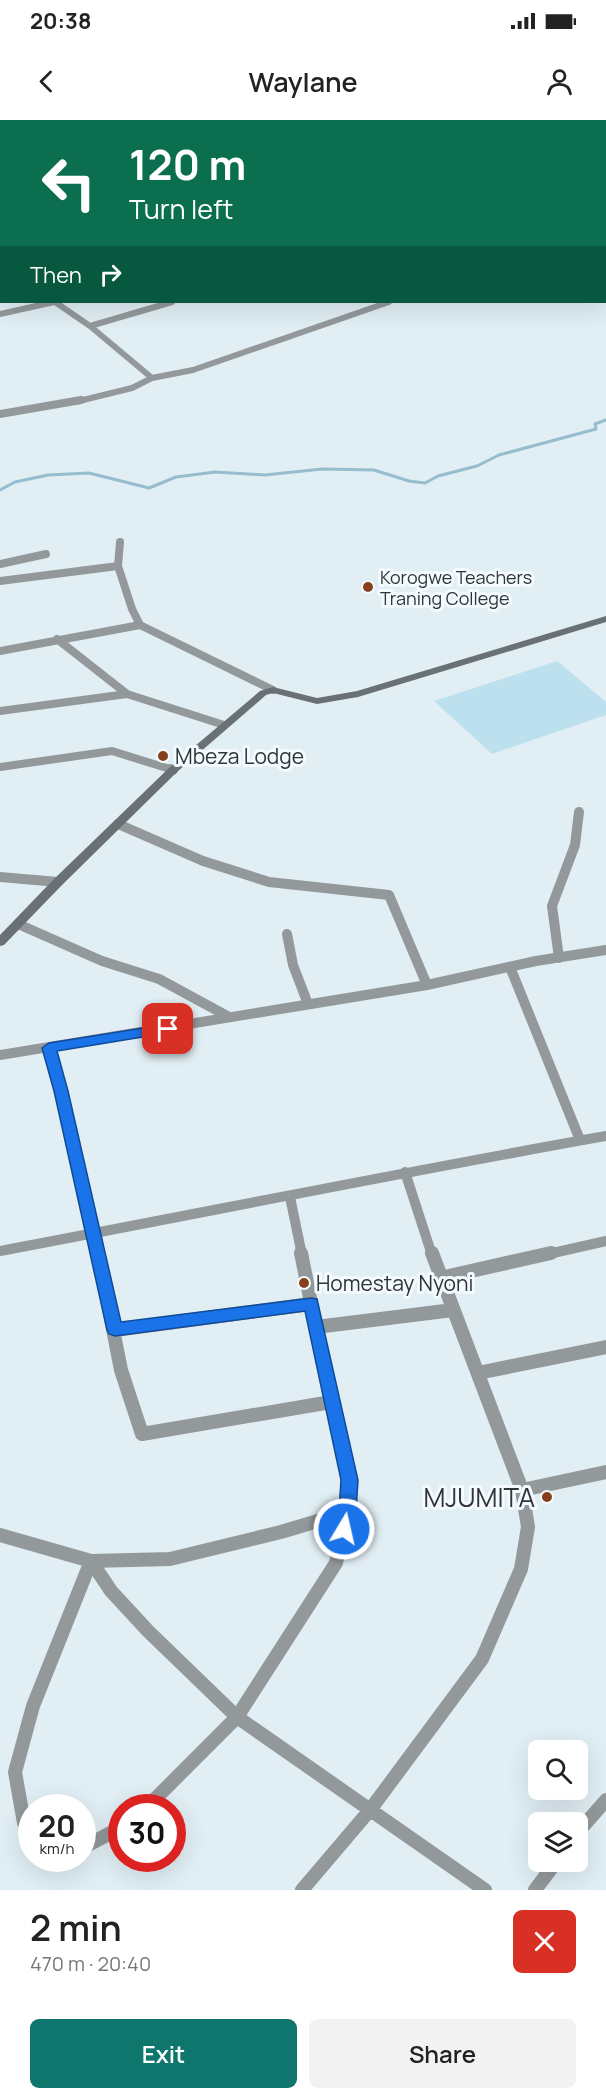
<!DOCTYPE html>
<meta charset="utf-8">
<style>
:root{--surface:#fff;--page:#f2f2f2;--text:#222;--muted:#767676;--accent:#0f766e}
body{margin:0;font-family:Manrope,sans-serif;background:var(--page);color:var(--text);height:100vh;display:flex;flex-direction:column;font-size:22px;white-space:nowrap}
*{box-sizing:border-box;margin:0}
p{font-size:20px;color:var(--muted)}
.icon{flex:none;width:33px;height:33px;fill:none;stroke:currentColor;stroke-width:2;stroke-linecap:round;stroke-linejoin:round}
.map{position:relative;height:1770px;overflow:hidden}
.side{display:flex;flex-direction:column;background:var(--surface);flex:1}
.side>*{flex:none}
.banner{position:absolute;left:0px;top:0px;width:606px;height:183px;box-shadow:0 6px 24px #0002;background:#0b6e4f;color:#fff;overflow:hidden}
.fabs{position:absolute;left:528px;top:1620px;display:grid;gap:12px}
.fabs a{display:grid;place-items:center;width:60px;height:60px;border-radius:9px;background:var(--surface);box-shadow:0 6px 24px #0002;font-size:30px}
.speed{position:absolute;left:18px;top:1674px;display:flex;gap:12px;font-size:30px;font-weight:700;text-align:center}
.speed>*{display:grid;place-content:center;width:78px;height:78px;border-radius:50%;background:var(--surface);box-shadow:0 6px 24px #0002;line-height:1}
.speed small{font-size:15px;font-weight:400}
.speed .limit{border:9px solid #d22;background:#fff;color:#111}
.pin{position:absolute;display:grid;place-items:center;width:51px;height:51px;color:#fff;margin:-26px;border-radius:12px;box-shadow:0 3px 9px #0006}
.me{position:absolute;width:66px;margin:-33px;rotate:9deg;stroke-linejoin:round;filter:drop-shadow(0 0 4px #0008)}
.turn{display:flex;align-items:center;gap:21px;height:126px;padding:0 30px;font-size:27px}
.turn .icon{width:78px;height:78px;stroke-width:2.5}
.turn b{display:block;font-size:42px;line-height:51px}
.then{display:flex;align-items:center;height:57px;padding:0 30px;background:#0003;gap:12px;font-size:22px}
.round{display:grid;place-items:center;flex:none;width:63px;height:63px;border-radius:9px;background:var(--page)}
.overview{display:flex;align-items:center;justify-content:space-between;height:102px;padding:0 30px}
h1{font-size:36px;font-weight:600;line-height:45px}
.primary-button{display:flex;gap:12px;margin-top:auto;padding:12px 30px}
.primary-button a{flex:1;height:69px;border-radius:9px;background:var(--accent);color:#fff;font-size:24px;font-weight:600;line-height:69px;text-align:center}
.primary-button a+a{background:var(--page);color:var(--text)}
.status{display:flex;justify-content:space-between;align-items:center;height:42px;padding:0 30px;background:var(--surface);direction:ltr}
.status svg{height:16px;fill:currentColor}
header{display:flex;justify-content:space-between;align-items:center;height:78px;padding:0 30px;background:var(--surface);font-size:27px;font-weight:600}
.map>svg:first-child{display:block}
.green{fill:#bde0ef}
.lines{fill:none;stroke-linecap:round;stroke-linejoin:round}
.stream{stroke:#95bdcd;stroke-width:3}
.street-far3{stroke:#93999b;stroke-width:6}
.street-far2{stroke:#93999b;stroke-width:8}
.street-far1{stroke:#93999b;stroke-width:10}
.street{stroke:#93999b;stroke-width:14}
.secondary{fill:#697175;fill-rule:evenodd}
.route{fill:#1a73e8;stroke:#114b97;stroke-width:1.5}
.poi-dot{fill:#87401c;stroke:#f3fbff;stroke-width:2}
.labels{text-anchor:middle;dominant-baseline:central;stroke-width:6;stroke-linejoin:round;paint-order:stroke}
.far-poi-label{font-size:18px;fill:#303538;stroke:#f3fbff;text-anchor:start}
.poi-label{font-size:21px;fill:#303538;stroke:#f3fbff;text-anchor:start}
.near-poi-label{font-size:26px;fill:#303538;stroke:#f3fbff;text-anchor:end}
</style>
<div class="status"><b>20:38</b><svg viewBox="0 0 49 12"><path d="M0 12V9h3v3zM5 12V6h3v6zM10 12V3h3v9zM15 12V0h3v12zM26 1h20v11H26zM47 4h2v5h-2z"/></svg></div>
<header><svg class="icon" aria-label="back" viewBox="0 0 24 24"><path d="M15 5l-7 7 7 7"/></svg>Waylane<svg class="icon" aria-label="person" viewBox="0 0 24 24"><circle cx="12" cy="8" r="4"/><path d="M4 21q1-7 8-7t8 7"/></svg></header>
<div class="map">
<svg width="606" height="1770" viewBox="0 0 606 1770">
<rect width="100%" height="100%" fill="#e1eff5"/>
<!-- green -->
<path class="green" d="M 557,541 L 606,582 L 606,595 L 492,634 L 434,581 Z"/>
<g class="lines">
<!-- stream -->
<path class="stream" d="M 0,370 L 15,362 L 48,355 L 89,353 L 149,368 L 176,357 L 215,352 L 265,355 L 322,349 L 374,350 L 409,361 L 425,363 L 438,356 L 477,346 L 499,335 L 596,309 L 595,304 L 606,300"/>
<!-- street-far3 -->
<path class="street-far3" d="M 8,0 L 15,2
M 190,2 L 198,0
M 604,30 L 606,28
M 55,182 L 90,206 L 152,258
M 0,194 L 54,182
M 90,206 L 172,182
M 75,282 L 132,268 L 152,258 L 193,250 L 389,182"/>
<!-- street-far2 -->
<path class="street-far2" d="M 0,294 L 81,280
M 120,422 L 118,446 L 132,489 L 140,505
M 0,444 L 46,434
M 0,461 L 118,446
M 57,519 L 127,574 L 224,605
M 0,531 L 140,505 L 273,570
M 0,591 L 127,574
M 0,647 L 112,631 L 173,650"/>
<!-- street-far1 -->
<path class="street-far1" d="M 170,649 L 173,650
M 118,704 L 203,741 L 269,762 L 389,775 L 427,865
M 0,757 L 58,762
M 18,804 L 102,841 L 159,859 L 229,897
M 287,814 L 293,845 L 308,884
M 559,838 L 552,786 L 575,725 L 579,692
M 510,847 L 580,1020
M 49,928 L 98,1135
M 0,935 L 427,865 L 536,841 L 606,830
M 405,1052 L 432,1135
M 290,1077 L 302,1135
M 0,1131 C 202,1093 403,1052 606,1016
M 544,1135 L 606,1121"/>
<!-- street -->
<path class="street" d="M 98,1133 L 121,1250 L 142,1314 L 331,1282
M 440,1158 L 551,1133
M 316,1207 L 453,1190
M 115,1210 L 311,1184
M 478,1253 L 606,1227
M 522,1370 L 606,1352
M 0,1415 L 91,1441 L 170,1439 L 281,1412 L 348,1392
M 91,1441 L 111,1471 L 148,1511 L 237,1597 L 485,1770
M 146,1688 L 237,1597 L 336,1443 L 348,1392 L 350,1360 L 331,1282 L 301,1133
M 32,1708 L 24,1703 L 15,1652 L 33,1586 L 91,1441
M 578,1712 L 606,1680
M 82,1728 L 122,1707
M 302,1770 L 370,1690 L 482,1539 L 521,1449 L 528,1407 L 522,1370 L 432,1133
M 535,1770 L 556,1742"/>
<!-- secondary -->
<path class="secondary" d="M 606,496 L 606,502 L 358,577 L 317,584 L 273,573 L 266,575 L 177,652 L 62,765 L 4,825 L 0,826 L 0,815 L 54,759 L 169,648 L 260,571 L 273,567 L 317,578 L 357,571 Z"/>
</g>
<!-- route -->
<path class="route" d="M 168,904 L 175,909 L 173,912 L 57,931 L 68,971 L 121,1202 L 311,1178 L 317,1179 L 358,1360 L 356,1392 L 350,1414 L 344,1417 L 337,1414 L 335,1409 L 339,1392 L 341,1360 L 305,1191 L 115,1216 L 109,1214 L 107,1210 L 54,971 L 42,928 L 49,923 Z"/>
<!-- markers -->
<g class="poi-dot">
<circle cx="368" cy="467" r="6"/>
<circle cx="163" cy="636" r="6"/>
<circle cx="304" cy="1163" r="6"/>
<circle cx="547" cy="1377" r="6"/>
</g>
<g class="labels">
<!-- far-poi labels -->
<g class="far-poi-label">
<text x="380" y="457">Korogwe Teachers<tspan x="380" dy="21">Traning College</tspan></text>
</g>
<!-- poi labels -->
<g class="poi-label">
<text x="175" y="636">Mbeza Lodge</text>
<text x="316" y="1163">Homestay Nyoni</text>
</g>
<!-- near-poi labels -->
<g class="near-poi-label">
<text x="535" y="1377">MJUMITA</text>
</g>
</g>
</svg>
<div class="fabs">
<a><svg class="icon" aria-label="search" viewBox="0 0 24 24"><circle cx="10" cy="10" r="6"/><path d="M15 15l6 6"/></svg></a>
<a><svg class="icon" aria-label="layers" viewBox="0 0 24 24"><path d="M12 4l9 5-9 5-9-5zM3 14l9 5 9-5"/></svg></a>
</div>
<div class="speed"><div>20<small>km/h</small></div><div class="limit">30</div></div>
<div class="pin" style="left:168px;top:909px;background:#d93025"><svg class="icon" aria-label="arrive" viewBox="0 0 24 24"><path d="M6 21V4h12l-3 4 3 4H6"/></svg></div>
<svg class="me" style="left:344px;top:1409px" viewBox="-20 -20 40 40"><circle r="17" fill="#1a73e8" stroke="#fff" stroke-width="3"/><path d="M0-11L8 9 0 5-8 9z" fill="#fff"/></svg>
<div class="banner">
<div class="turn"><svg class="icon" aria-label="left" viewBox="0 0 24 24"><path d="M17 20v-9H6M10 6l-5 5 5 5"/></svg><div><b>120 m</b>Turn left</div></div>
<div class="then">Then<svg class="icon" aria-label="right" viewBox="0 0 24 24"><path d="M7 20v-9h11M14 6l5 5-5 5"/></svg></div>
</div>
</div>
<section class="side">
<div class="overview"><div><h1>2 min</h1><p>470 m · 20:40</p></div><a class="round" style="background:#d93025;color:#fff"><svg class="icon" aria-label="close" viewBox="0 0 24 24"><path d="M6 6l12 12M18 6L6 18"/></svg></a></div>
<div class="primary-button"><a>Exit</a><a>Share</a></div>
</section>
